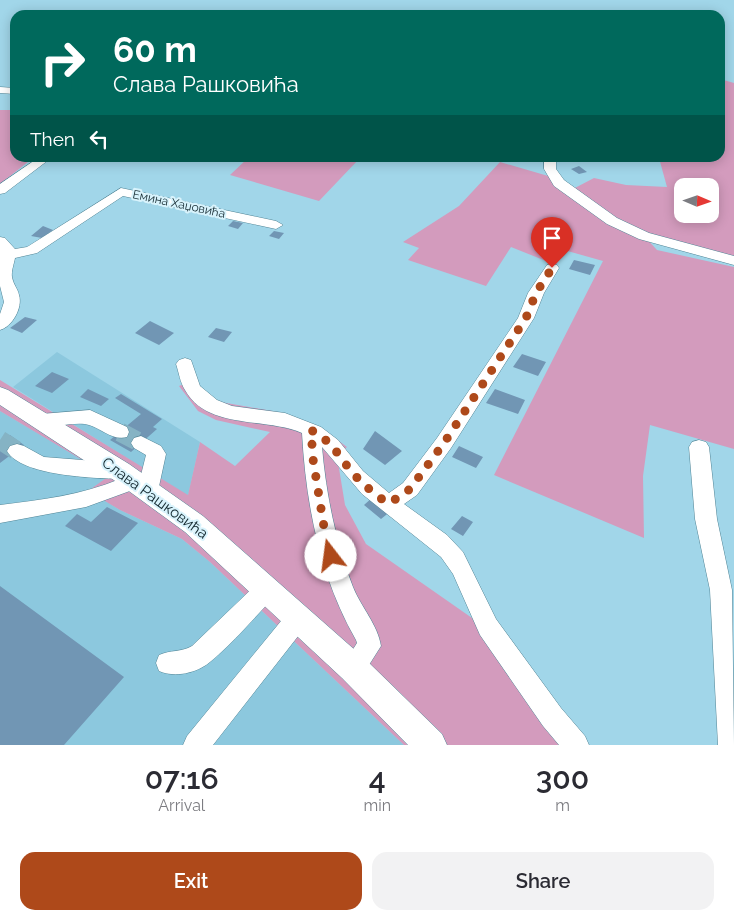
<!DOCTYPE html>
<meta charset="utf-8">
<style>
:root{--surface:#fff;--page:#f2f2f3;--text:#2b2b33;--muted:#7c7c81;--accent:#ae491a}
body{margin:0;font-family:Raleway,sans-serif;background:var(--page);color:var(--text);height:100vh;display:flex;flex-direction:column;font-size:19px;white-space:nowrap}
*{box-sizing:border-box;margin:0}
p{font-size:16px;color:var(--muted)}
.icon{flex:none;width:28px;height:28px;fill:none;stroke:currentColor;stroke-width:2;stroke-linecap:round;stroke-linejoin:round}
.map{position:relative;height:745px;overflow:hidden}
.drawer{display:flex;flex-direction:column;background:var(--surface);flex:1}
.drawer>*{flex:none}
.guide{position:absolute;left:10px;top:10px;width:715px;height:152px;border-radius:15px;box-shadow:0 2px 12px #0003;background:#00695c;color:#fff;overflow:hidden}
.needle{width:32px;rotate:92deg}
.tools{position:absolute;left:674px;top:178px;display:grid;gap:10px}
.tools a{display:grid;place-items:center;width:45px;height:45px;border-radius:10px;background:var(--surface);box-shadow:0 2px 12px #0003;font-size:25px}
.pin{position:absolute;display:grid;place-items:center;width:42px;height:42px;color:#fff;margin:-51px -21px;border-radius:50% 50% 50% 0;rotate:-45deg;box-shadow:0 0 5px #0007}
.pin .icon{rotate:45deg}
.me{position:absolute;width:55px;margin:-28px;rotate:345deg;stroke-linejoin:round;filter:drop-shadow(0 0 4px #0008)}
.turn{display:flex;align-items:center;gap:18px;height:105px;padding:0 20px;font-size:22px}
.turn .icon{width:65px;height:65px;stroke-width:2.5}
.turn b{display:block;font-size:35px;line-height:42px}
.then{display:flex;align-items:center;height:48px;padding:0 20px;background:#0003;gap:10px;font-size:19px}
.eta{display:flex;justify-content:space-evenly;align-items:center;height:85px;text-align:center}
.eta b{font-size:30px;font-weight:600;line-height:35px}
.primary-button{display:flex;gap:10px;margin-top:auto;padding:10px 20px}
.primary-button a{flex:1;height:58px;border-radius:15px;background:var(--accent);color:#fff;font-size:20px;font-weight:600;line-height:58px;text-align:center}
.primary-button a+a{background:var(--page);color:var(--text)}
.map>svg:first-child{display:block}
.built{fill:#8cc8de}
.green{fill:#d39bbd;fill-rule:evenodd}
.building{fill:#7196b4}
.lines{fill:none;stroke-linecap:round;stroke-linejoin:round}
.minor-tunnel{stroke:#85b3c4;stroke-width:19;stroke-dasharray:19 9;stroke-linecap:butt}
.minor-casing{stroke:#518495;stroke-width:1}
.major-casing{stroke:#518495;stroke-width:1}
.minor{fill:#fff;fill-rule:evenodd}
.major{fill:#fff;fill-rule:evenodd}
.route{stroke:#ae491a;stroke-width:9;stroke-dasharray:0 16.2}
.labels{text-anchor:middle;dominant-baseline:central;stroke-width:4;stroke-linejoin:round;paint-order:stroke}
.far-street-label{font-size:12px;fill:#13282f;stroke:#d8f3fc}
.street-label{font-size:15px;fill:#13282f;stroke:#d8f3fc}
</style>
<div class="map">
<svg width="734" height="745" viewBox="0 0 734 745">
<rect width="100%" height="100%" fill="#a1d6e9"/>
<!-- built -->
<path class="built" d="M 57,352 L 200,442 L 188,496 L 13,387 Z
M 0,411 L 110,476 L 89,491 L 120,510 L 182,539 L 210,562 L 404,745 L 0,745 Z"/>
<!-- green -->
<path class="green" d="M 720,79 L 734,83 L 734,257 L 646,234 L 618,222 L 571,190 L 594,178 L 626,185 L 667,187 L 659,158 L 720,158 ZM 682,186 L 710,186 L 710,214 L 682,214 Z
M 0,110 L 15,110 L 15,158 L 33,158 L 0,184 Z
M 248,158 L 360,158 L 319,201 L 230,175 Z
M 500,162 L 555,178 L 644,236 L 657,250 L 734,267 L 734,449 L 650,425 L 643,476 L 644,538 L 494,475 L 603,261 L 564,250 L 556,265 L 511,247 L 486,286 L 408,260 L 419,248 L 403,242 L 459,206 Z
M 0,380 L 188,495 L 200,442 L 235,466 L 270,432 L 216,420 L 198,411 L 179,386 L 195,380 L 204,393 L 215,401 L 278,412 L 324,430 L 347,447 L 337,456 L 345,505 L 366,544 L 472,618 L 496,638 L 576,745 L 404,745 L 210,562 L 182,539 L 120,510 L 88,491 L 109,476 L 0,411 Z"/>
<!-- building -->
<path class="building" d="M 579,166 L 587,172 L 579,174 L 571,169 Z
M 233,221 L 243,223 L 238,229 L 228,226 Z
M 43,226 L 53,230 L 42,238 L 31,236 Z
M 274,231 L 284,233 L 279,239 L 269,236 Z
M 574,260 L 595,265 L 590,275 L 569,269 Z
M 25,317 L 37,320 L 22,333 L 10,328 Z
M 150,321 L 174,333 L 159,345 L 135,333 Z
M 216,328 L 232,332 L 224,342 L 208,337 Z
M 522,354 L 546,362 L 538,376 L 513,367 Z
M 52,372 L 69,379 L 52,393 L 35,386 Z
M 88,389 L 109,399 L 101,406 L 80,397 Z
M 495,389 L 525,400 L 518,414 L 486,403 Z
M 121,394 L 162,419 L 153,427 L 157,429 L 131,452 L 110,440 L 141,414 L 115,398 Z
M 375,431 L 402,451 L 385,465 L 363,449 Z
M 10,435 L 24,445 L 0,463 L 0,442 Z
M 459,446 L 483,457 L 476,468 L 452,457 Z
M 373,497 L 391,511 L 381,519 L 364,505 Z
M 107,507 L 138,523 L 111,551 L 65,526 L 77,514 L 91,522 Z
M 462,516 L 473,522 L 463,536 L 451,529 Z
M 0,586 L 124,677 L 64,745 L 0,745 Z"/>
<g class="lines">
<!-- minor-tunnel -->
<path class="minor-tunnel" d="M 120,432 L 141,443
M 0,440 L 17,451"/>
<defs>
<path id="minor" d="M 0,87 L 15,88 L 15,94 L 0,93 Z
M 38,158 L 51,158 L 5,193 L 0,194 L 0,184 Z
M 544,158 L 556,158 L 556,169 L 564,180 L 617,218 L 649,233 L 734,256 L 734,265 L 639,239 L 607,224 L 554,186 L 544,169 Z
M 121,188 L 276,221 L 283,225 L 276,229 L 123,196 L 37,253 L 15,258 C 14,264 11,271 12,277 C 13,284 18,289 19,295 C 23,308 12,327 0,330 L 0,314 L 4,302 L 0,286 L 0,237 L 5,238 L 15,249 L 27,247 Z
M 552,264 L 557,265 L 559,268 L 544,293 L 534,318 L 451,448 L 417,495 L 404,504 L 447,535 L 463,552 L 496,619 L 561,708 L 585,736 L 589,745 L 559,745 L 543,726 L 480,635 L 453,574 L 441,557 L 362,494 L 322,447 C 326,494 336,543 353,587 C 361,607 378,625 381,646 L 362,676 L 353,680 L 344,676 L 341,668 L 357,643 L 356,640 C 320,577 306,505 302,433 C 265,417 207,430 185,390 C 180,382 179,373 176,364 L 179,360 L 185,358 L 191,360 L 200,386 L 217,400 L 232,406 L 285,413 L 321,427 L 338,440 L 363,471 L 389,493 L 403,483 L 437,438 L 518,318 L 528,293 L 545,268 L 547,265 Z
M 90,410 L 127,427 L 129,432 L 127,437 C 113,441 102,429 89,425 C 79,421 53,427 41,428 L 34,426 L 32,421 L 34,416 L 41,414 Z
M 141,436 L 161,446 L 166,454 L 158,491 L 155,497 L 148,499 L 141,497 L 138,488 L 86,507 L 0,523 L 0,505 C 41,500 82,495 120,479 C 94,478 21,476 7,451 L 10,446 L 17,444 L 24,446 L 44,457 L 120,463 L 127,466 L 130,471 L 128,476 L 135,473 L 141,475 L 146,455 L 134,448 L 131,443 L 134,438 Z
M 699,440 L 706,442 L 709,447 L 717,519 L 732,590 L 734,745 L 718,745 L 710,590 L 695,519 L 689,447 L 692,442 Z
M 267,579 L 275,582 L 278,589 L 275,596 C 254,618 233,643 210,662 C 197,673 175,678 159,671 L 156,663 L 159,655 C 170,650 182,652 192,646 L 259,582 Z
M 298,607 L 306,610 L 310,618 L 306,626 L 213,745 L 183,745 L 187,736 L 290,610 Z"/>
<path id="major" d="M 0,387 L 8,390 L 129,464 L 203,516 L 364,658 L 442,734 L 447,745 L 408,745 L 342,678 L 185,532 L 111,478 L 0,405 Z"/>
</defs>
<!-- minor casing -->
<use href="#minor" class="minor-casing"/>
<!-- major casing -->
<use href="#major" class="major-casing"/>
<!-- minor -->
<use href="#minor" class="minor"/>
<!-- major -->
<use href="#major" class="major"/>
</g>
<g class="lines">
<!-- route -->
<path class="route" d="M 331,556 L 324,527 L 313,459 L 311,430 C 335,444 335,452 352,472 C 362,484 375,494 387,503 L 398,498 L 410,489 L 444,443 L 526,318 L 536,293 L 552,268"/>
</g>
<g class="labels">
<!-- far-street labels -->
<g class="far-street-label">
<text transform="translate(179 204) rotate(12)">Емина Хаџовића</text>
</g>
<!-- street labels -->
<g class="street-label">
<text transform="translate(155 498) rotate(36)">Слава Рашковића</text>
</g>
</g>
</svg>
<div class="tools">
<a><svg class="needle" viewBox="-14 -14 28 28"><path d="M0-13l5 13h-10z" fill="#e53935"/><path d="M0 13l5-13h-10z" fill="#7c7c81"/></svg></a>
</div>
<div class="pin" style="left:552px;top:268px;background:#d93025"><svg class="icon" aria-label="arrive" viewBox="0 0 24 24"><path d="M6 21V4h12l-3 4 3 4H6"/></svg></div>
<svg class="me" style="left:331px;top:556px" viewBox="-20 -20 40 40"><circle r="19" fill="#fff"/><path d="M0-13L10 11 0 6-10 11z" fill="#ae491a"/></svg>
<div class="guide">
<div class="turn"><svg class="icon" aria-label="right" viewBox="0 0 24 24"><path d="M7 20v-9h11M14 6l5 5-5 5"/></svg><div><b>60 m</b>Слава Рашковића</div></div>
<div class="then">Then<svg class="icon" aria-label="left" viewBox="0 0 24 24"><path d="M17 20v-9H6M10 6l-5 5 5 5"/></svg></div>
</div>
</div>
<section class="drawer">
<div class="eta">
<div><b>07:16</b><p>Arrival</p></div>
<div><b>4</b><p>min</p></div>
<div><b>300</b><p>m</p></div>
</div>
<div class="primary-button"><a>Exit</a><a>Share</a></div>
</section>
